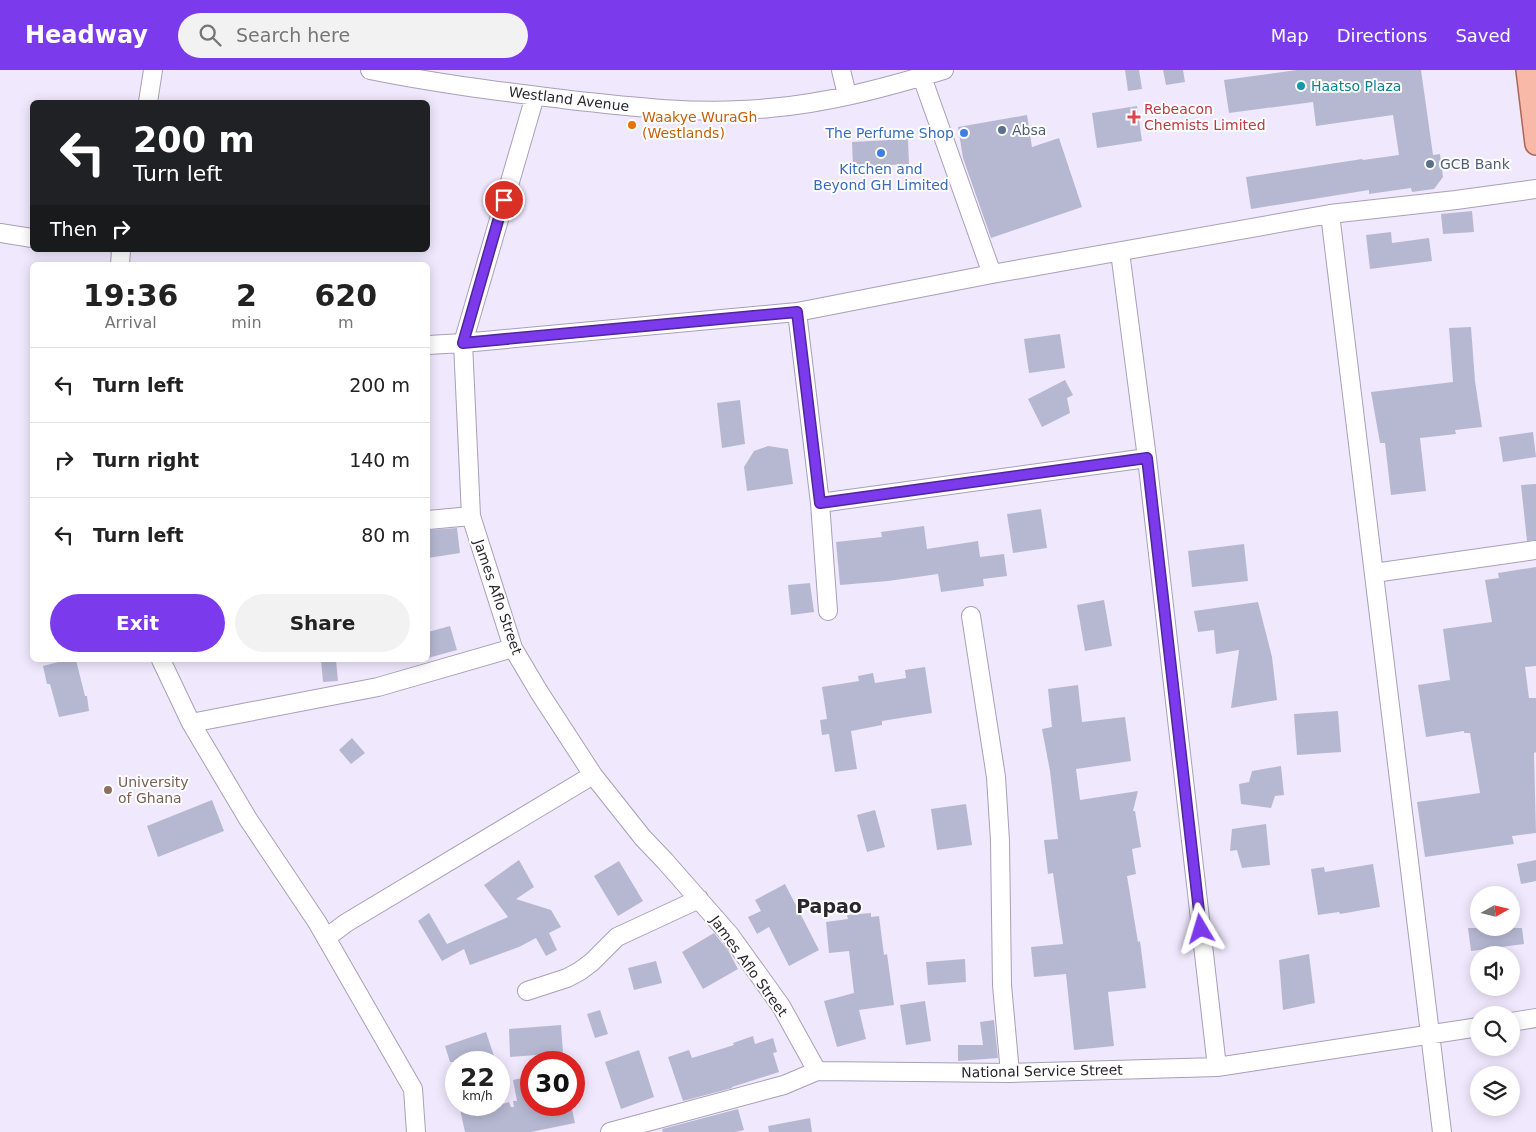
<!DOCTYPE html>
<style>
:root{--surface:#fff;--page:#f2f2f2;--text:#222;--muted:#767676;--line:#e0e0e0;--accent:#7c3aed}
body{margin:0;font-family:"DejaVu Sans",sans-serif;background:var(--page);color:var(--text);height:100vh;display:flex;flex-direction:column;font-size:19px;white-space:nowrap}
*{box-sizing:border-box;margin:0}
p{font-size:16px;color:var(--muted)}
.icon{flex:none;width:28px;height:28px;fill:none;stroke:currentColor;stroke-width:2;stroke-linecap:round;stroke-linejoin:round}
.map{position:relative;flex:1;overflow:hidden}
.drawer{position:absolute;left:30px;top:192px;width:400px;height:400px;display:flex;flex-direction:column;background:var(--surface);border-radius:8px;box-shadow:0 2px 12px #0003}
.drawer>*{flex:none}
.top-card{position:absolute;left:30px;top:30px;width:400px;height:152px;border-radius:8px;box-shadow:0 2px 12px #0003;background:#202124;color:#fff;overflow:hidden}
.needle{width:32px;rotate:82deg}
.controls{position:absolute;left:1470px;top:816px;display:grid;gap:10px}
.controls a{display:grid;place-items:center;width:50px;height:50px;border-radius:50%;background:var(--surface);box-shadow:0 2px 12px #0003;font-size:25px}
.speed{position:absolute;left:445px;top:981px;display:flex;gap:10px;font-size:25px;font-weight:700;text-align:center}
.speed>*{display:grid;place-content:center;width:65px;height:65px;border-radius:50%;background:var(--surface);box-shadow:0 2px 12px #0003;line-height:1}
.speed small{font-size:12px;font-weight:400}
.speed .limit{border:8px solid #d22;background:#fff;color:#111}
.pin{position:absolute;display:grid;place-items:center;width:42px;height:42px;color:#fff;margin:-21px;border:2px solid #fff;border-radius:50%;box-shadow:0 1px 5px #0007}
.me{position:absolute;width:55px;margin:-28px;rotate:353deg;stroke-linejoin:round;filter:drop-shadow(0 0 4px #0008)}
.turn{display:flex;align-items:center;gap:18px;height:105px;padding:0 20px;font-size:22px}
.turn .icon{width:65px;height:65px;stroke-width:2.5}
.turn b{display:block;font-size:35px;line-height:42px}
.then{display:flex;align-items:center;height:48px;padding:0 20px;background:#0003;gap:10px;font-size:19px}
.eta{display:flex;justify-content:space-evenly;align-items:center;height:85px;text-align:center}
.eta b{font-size:30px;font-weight:700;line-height:35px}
.action{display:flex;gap:10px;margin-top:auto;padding:10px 20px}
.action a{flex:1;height:58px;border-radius:30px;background:var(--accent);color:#fff;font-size:20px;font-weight:700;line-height:58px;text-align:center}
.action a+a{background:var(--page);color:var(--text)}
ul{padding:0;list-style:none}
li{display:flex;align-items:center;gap:15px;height:75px;padding:0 20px;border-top:1px solid var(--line)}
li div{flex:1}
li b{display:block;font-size:19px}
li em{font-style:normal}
header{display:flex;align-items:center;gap:30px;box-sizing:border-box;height:70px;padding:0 25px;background:var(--accent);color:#fff}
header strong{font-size:24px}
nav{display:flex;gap:28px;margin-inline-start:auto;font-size:18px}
.search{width:350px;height:45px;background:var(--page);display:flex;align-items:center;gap:12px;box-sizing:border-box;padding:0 18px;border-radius:28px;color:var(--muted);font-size:19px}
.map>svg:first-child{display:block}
.building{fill:#b6b8d2}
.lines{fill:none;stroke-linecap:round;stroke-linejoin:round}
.minor-casing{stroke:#a99fb7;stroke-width:20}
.major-casing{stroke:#ad6759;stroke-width:24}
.minor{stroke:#fff;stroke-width:18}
.major{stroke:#f8b9a9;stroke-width:21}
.route-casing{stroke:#51269a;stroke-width:12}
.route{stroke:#7c3aed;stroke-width:9}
.culture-dot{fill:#0f9aa8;stroke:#fff;stroke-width:2}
.health-dot{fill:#e0444e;stroke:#fff;stroke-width:2}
.food-dot{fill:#e8710a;stroke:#fff;stroke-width:2}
.service-dot{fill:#5c6f8a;stroke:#fff;stroke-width:2}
.shop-dot{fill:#3f7fe0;stroke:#fff;stroke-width:2}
.education-dot{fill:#8d6e63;stroke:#fff;stroke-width:2}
.labels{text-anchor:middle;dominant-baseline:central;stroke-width:4;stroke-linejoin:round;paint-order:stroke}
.culture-label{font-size:14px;fill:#0d838f;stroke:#fff;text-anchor:start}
.street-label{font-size:14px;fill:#2a262f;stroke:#fff}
.health-label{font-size:14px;fill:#be3a42;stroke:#fff;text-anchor:start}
.food-label{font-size:14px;fill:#c56008;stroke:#fff;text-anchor:start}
.service-label{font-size:14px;fill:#4e5e75;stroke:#fff;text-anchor:start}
.shop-label{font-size:14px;fill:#366cbe;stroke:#fff;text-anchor:end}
.education-label{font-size:14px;fill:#785e54;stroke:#fff;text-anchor:start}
.district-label{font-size:19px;font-weight:bold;fill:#2a262f;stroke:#fff}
</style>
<header>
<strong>Headway</strong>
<div class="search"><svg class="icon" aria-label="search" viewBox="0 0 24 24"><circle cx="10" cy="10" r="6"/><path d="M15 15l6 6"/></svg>Search here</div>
<nav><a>Map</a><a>Directions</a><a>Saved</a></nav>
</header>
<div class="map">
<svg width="1536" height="1062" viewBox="0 0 1536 1062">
<rect width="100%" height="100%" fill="#f0e8fd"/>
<!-- building -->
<path class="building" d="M 1125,0 L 1139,0 L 1142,19 L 1128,21 Z
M 1163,0 L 1183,0 L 1185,12 L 1166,15 Z
M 1297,0 L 1421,0 L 1433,85 L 1440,84 L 1443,107 L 1434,119 L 1412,122 L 1411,118 L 1369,124 L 1369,120 L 1251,139 L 1246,107 L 1362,89 L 1363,90 L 1399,85 L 1393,45 L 1316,56 L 1313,32 L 1229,43 L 1224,10 Z
M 1137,36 L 1142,71 L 1097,78 L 1092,43 Z
M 1027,45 L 1032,77 L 1059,68 L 1082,137 L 991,168 L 963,88 L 958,57 Z
M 908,69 L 909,94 L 853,97 L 852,72 Z
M 1472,141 L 1474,162 L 1443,164 L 1441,144 Z
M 1391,162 L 1392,173 L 1429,168 L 1432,191 L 1370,199 L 1366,165 Z
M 1471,257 L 1475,311 L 1482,357 L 1455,360 L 1456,364 L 1420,368 L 1426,421 L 1391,425 L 1385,373 L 1380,373 L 1371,322 L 1453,312 L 1449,258 Z
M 1060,264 L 1065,298 L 1029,303 L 1024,269 Z
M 1065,310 L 1073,325 L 1067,328 L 1070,343 L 1042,357 L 1028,329 Z
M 740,330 L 745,374 L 722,378 L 717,333 Z
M 1533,362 L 1536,387 L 1503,392 L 1499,367 Z
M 768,376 L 788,379 L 793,414 L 747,421 L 744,397 L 754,381 Z
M 1536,414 L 1536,470 L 1527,471 L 1521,415 Z
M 1041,439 L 1047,478 L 1013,483 L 1007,444 Z
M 924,456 L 927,479 L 978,471 L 980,487 L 1004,484 L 1007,506 L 983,509 L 984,516 L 941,522 L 938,504 L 888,511 L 840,515 L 836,472 L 882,467 L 881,462 Z
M 457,458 L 460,483 L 428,488 L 428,460 Z
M 1244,474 L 1248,511 L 1192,517 L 1188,481 Z
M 1536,497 L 1536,596 L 1525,597 L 1529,628 L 1536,628 L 1536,682 L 1534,683 L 1536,763 L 1512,766 L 1514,774 L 1425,787 L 1417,732 L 1480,723 L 1470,663 L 1464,663 L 1464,661 L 1426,667 L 1418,615 L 1450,610 L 1443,559 L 1492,552 L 1485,510 L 1499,508 L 1498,503 Z
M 810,513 L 814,542 L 791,545 L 788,515 Z
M 1104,530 L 1112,576 L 1085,581 L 1077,535 Z
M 1258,532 L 1272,587 L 1277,630 L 1231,638 L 1239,580 L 1216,584 L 1214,560 L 1198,562 L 1194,541 Z
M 450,556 L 457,580 L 428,588 L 428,562 Z
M 66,590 L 76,590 L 85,626 L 87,626 L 89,641 L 59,647 L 50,614 L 47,614 L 43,596 Z
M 321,590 L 336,590 L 338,611 L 323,612 Z
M 925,597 L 932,643 L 882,651 L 882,655 L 851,661 L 857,699 L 835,702 L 829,664 L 822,665 L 820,650 L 827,649 L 822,617 L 859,611 L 858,606 L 873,603 L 875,613 L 906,608 L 905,600 Z
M 1078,615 L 1082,652 L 1125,647 L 1131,691 L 1076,699 L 1080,730 L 1138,721 L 1133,741 L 1135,741 L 1141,777 L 1132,779 L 1136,804 L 1127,806 L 1138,872 L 1140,871 L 1146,918 L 1108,922 L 1114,976 L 1074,980 L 1066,904 L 1034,907 L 1031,877 L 1063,874 L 1053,803 L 1048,804 L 1044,770 L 1058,769 L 1050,701 L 1042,659 L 1052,657 L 1048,619 Z
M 1338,641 L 1341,682 L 1297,685 L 1294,644 Z
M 352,668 L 365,683 L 351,694 L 339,680 Z
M 1281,696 L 1284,725 L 1275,726 L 1271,738 L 1241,734 L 1239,714 L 1249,712 L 1252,701 Z
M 212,730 L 224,761 L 158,787 L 147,756 Z
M 966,734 L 972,775 L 937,780 L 931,739 Z
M 875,740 L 885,777 L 867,782 L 857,745 Z
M 1266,754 L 1270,795 L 1242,798 L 1237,780 L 1230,781 L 1232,759 Z
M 519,790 L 534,817 L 516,829 L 551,840 L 561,857 L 549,863 L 557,880 L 546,886 L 536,868 L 519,877 L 470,895 L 464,879 L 442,891 L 418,851 L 429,843 L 447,874 L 508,847 L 484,815 Z
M 1536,790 L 1536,811 L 1521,814 L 1517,794 Z
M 619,791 L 643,831 L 618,846 L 594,806 Z
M 1373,794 L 1380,837 L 1340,844 L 1339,842 L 1318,845 L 1311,799 L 1324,797 L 1325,802 Z
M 785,814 L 819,880 L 789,896 L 769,857 L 757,864 L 748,847 L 761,841 L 755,830 Z
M 871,843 L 871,847 L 879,846 L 884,885 L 887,884 L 894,935 L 859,940 L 866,969 L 837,977 L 824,931 L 854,923 L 849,881 L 829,883 L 826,852 L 848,849 L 847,845 Z
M 1468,858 L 1522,858 L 1524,874 L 1471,881 Z
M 714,863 L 728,880 L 738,899 L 703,919 L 682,882 Z
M 1309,884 L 1315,933 L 1283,940 L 1279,890 Z
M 965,889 L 966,912 L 928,915 L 926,892 Z
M 656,891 L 662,913 L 634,920 L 628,898 Z
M 925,931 L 931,971 L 906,975 L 900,935 Z
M 600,940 L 608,964 L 595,968 L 587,944 Z
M 994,950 L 998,988 L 958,991 L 958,975 L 983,975 L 980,952 Z
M 561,955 L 563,983 L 510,987 L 509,959 Z
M 486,962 L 496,992 L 450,992 L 445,976 Z
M 753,966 L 755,974 L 773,968 L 777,982 L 773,983 L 779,1002 L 732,1017 L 732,1018 L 683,1031 L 668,987 L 689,980 L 692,988 L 734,975 L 733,973 Z
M 639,980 L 654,1027 L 621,1039 L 605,992 Z
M 531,1006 L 531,1035 L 571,1035 L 575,1053 L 531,1062 L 465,1062 L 459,1035 L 499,1035 L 509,1032 L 511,1037 L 514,1037 L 513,1031 L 517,1031 L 513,1010 Z
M 738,1039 L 744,1060 L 735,1062 L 663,1062 L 662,1059 Z
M 810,1048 L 812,1062 L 769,1062 L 768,1056 Z"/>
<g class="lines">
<defs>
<path id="minor" d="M 370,0 C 433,13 498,21 562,29 C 630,37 701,45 770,38 C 829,33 888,17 944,0
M 841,0 L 847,25
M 922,7 L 992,204
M 535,26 L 463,273 L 471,446 L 513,578 L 539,622 L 593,705 L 643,768 L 665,791 L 730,865 L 781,936 L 817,1001
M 148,32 L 153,0
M 1330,144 L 1442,1062
M 0,163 L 32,168
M 1120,182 L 1147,388 L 1217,997
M 120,195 L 121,180
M 797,242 L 820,433 L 828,541
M 428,275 L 463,273 L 797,242 L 992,204 L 1330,144 L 1456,130 L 1536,119
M 820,433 L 1147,388
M 428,450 L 471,446
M 1374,503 L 1536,480
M 971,546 L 996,707 L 1000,771 L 1002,915 L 1010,1003
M 161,590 L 191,653 L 248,749 L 317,852 L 413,1019 L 416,1062
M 191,653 L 378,617 L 513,578
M 326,868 L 346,853 L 593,705
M 527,921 L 567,908 L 580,901 L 592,892 L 617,867 L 699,829
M 1511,952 L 1536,948
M 610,1062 L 784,1015 L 817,1001 L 1010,1003 L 1217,997 L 1479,957"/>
<path id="major" d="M 1527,0 L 1536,74"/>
</defs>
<!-- minor casing -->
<use href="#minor" class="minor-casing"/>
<!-- major casing -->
<use href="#major" class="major-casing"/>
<!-- minor -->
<use href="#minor" class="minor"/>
<!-- major -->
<use href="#major" class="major"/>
</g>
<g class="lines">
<defs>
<path id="route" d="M 504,130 L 463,273 L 797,242 L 820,433 L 1147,388 L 1201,859"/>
</defs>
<!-- route casing -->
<use href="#route" class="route-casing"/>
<!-- route -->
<use href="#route" class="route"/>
</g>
<!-- markers -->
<circle class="culture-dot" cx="1301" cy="16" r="5"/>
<path class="health-dot" d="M1131.5 39.5h5v5h5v5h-5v5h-5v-5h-5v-5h5z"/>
<circle class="food-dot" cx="632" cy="55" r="5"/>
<g class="service-dot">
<circle cx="1002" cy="60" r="5"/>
<circle cx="1430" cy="94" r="5"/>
</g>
<g class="shop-dot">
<circle cx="964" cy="63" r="5"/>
<circle cx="881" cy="83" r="5"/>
</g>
<circle class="education-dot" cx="108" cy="720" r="5"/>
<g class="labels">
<!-- culture labels -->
<g class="culture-label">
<text x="1311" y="16">Haatso Plaza</text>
</g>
<!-- street labels -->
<g class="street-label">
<text transform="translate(569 29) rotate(7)">Westland Avenue</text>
<text transform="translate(498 527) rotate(71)">James Aflo Street</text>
<text transform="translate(749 896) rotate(54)">James Aflo Street</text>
<text transform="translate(1042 1001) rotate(-1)">National Service Street</text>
</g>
<!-- health labels -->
<g class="health-label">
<text x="1144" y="39">Rebeacon<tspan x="1144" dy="16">Chemists Limited</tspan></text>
</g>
<!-- food labels -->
<g class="food-label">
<text x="642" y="47">Waakye WuraGh<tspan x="642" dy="16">(Westlands)</tspan></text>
</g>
<!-- service labels -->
<g class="service-label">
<text x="1012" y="60">Absa</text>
<text x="1440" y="94">GCB Bank</text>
</g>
<!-- shop labels -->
<g class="shop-label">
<text x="954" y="63">The Perfume Shop</text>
<text x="881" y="99" text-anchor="middle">Kitchen and<tspan x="881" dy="16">Beyond GH Limited</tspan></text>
</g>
<!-- education labels -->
<g class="education-label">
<text x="118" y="712">University<tspan x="118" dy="16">of Ghana</tspan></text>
</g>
<!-- district labels -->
<g class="district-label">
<text x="829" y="836">Papao</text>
</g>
</g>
</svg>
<div class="controls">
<a><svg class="needle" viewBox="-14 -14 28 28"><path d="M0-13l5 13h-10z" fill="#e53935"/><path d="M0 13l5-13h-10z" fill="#767676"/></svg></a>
<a><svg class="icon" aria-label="sound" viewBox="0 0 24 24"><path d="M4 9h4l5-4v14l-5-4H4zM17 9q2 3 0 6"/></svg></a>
<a><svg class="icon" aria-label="search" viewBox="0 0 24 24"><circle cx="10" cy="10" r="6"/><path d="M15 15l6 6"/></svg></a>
<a><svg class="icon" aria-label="layers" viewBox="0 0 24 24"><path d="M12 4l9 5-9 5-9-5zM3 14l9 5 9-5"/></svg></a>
</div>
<div class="speed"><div>22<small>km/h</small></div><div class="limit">30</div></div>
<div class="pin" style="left:504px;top:130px;background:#d93025"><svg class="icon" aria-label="arrive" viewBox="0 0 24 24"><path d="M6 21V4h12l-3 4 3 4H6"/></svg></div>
<svg class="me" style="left:1201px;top:859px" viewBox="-20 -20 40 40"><path d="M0-17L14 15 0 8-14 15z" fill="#7c3aed" stroke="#fff" stroke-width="4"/></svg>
<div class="top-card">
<div class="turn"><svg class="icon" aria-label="left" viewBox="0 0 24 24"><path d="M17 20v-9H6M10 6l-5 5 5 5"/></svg><div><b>200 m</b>Turn left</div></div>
<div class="then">Then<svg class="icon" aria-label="right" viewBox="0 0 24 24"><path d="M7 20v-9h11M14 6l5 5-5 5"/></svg></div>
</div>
<section class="drawer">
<div class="eta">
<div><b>19:36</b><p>Arrival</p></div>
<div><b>2</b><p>min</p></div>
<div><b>620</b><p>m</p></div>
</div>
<ul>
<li><svg class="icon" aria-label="left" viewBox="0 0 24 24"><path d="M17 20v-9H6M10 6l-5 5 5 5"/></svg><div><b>Turn left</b></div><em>200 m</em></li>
<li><svg class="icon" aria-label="right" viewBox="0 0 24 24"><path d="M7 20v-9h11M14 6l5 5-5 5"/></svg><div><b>Turn right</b></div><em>140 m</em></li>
<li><svg class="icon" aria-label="left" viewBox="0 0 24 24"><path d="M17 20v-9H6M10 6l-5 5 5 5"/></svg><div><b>Turn left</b></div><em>80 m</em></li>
</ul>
<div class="action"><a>Exit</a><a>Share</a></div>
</section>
</div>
